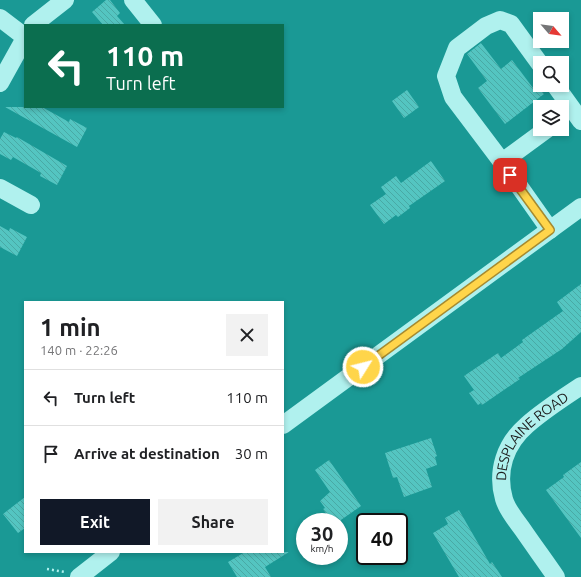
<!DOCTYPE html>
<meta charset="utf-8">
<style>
:root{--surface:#fff;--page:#f2f2f2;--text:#202124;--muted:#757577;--line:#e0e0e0;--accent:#111827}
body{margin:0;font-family:Ubuntu,sans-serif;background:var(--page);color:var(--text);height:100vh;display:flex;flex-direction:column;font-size:15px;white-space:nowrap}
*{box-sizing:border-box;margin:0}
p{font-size:13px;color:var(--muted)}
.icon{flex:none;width:22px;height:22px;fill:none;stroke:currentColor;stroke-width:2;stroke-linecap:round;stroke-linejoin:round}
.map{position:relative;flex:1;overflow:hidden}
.side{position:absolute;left:24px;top:301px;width:260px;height:252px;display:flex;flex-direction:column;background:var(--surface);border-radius:0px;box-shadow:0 2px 6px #0003}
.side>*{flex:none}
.top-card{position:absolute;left:24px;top:24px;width:260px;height:84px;border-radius:0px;box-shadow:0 2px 6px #0003;background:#0b6e4f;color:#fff;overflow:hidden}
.needle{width:26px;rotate:118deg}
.tools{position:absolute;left:533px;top:12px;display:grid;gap:8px}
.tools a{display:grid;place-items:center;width:36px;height:36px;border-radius:0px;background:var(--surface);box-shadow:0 2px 6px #0003;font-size:20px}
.speed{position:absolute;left:296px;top:513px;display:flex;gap:8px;font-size:20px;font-weight:700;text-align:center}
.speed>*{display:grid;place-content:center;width:52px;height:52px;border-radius:50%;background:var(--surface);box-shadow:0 2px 6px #0003;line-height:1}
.speed small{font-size:10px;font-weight:400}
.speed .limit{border:2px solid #111;border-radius:6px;background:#fff;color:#111}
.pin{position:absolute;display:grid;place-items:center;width:34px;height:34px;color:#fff;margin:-17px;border-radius:8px;box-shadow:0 2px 6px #0006}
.me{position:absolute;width:44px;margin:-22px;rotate:54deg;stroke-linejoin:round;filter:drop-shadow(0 0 3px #0008)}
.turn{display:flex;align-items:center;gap:14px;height:84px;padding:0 16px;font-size:18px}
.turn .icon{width:52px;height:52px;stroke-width:2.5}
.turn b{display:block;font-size:28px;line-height:34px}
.round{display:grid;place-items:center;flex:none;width:42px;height:42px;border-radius:0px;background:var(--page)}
.summary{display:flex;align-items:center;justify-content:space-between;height:68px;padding:0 16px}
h1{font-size:24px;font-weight:700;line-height:30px}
.primary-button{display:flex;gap:8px;margin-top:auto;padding:8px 16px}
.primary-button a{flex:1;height:46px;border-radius:0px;background:var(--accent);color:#fff;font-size:16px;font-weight:700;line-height:46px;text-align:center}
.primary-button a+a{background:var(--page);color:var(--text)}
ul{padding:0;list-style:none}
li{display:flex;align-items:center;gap:12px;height:56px;padding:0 16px;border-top:1px solid var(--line)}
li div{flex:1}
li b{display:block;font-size:15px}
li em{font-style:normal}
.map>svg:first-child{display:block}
.building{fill:url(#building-back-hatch)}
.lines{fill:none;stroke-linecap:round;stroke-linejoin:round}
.path{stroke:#b0f1ee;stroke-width:2.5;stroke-dasharray:2 3;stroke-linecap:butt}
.minor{stroke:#b0f1ee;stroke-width:18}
.route-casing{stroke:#a68a30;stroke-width:10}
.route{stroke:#ffd54a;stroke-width:7}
.labels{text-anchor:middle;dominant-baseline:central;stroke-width:4;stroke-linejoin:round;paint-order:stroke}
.street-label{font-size:14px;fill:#1d1d1d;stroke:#1a9995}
</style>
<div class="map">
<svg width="581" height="577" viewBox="0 0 581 577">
<defs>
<pattern id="building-back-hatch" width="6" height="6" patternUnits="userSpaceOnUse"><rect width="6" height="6" fill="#54c5c1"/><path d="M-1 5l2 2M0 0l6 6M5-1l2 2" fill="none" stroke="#49a9a5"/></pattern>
</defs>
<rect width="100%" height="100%" fill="#1a9995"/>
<!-- building -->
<path class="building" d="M 106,0 L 110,0 L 120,13 L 117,16 L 125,25 L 103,25 L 92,12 Z
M 481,43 L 501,69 L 512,60 L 533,88 L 537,84 L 544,94 L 505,124 L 478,88 L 487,81 L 467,54 Z
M 407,90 L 419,107 L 404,118 L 392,101 Z
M 5,107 L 42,107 L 69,122 L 70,119 L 87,128 L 77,147 Z
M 4,132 L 16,138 L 17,137 L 67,166 L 57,185 L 40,176 L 41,173 L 13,157 L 11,160 L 0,154 L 0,139 Z
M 431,161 L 445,181 L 409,206 L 410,208 L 398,217 L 396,215 L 384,224 L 370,205 L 386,194 L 381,187 L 396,176 L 401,183 Z
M 0,226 L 9,231 L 10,228 L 27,237 L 17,256 L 0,247 Z
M 581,284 L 581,332 L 562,349 L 518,378 L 520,379 L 482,405 L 481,403 L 478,405 L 469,393 L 474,390 L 464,376 L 498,353 L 501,358 L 523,342 L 522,340 L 563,311 L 557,302 Z
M 431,438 L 437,456 L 435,457 L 437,465 L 426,469 L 432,487 L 404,497 L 397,477 L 393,478 L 385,453 Z
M 329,460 L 361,506 L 338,522 L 332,522 L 323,509 L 325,508 L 320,501 L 330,492 L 315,470 Z
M 581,462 L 581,538 L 546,490 L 564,477 L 563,475 Z
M 25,497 L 25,528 L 18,533 L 3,514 Z
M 459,510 L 490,564 L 492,562 L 502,577 L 459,577 L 433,533 L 448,524 L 445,518 Z
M 245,552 L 289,552 L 265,567 L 271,577 L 237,577 L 228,562 Z"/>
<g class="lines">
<!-- path -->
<path class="path" d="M 47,569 L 65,572"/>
<!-- minor -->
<g class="minor">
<path d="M 133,0 L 153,25"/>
<path d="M 0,18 L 25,37"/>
<path d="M 33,25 L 65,0"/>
<path d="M 0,83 L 25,38"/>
<path d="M 555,85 L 581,121"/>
<path d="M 547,129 L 502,162 L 550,230"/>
<path d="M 502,162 L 453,97 L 446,76 L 457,48 L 486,26 L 500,20 L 511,24 L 540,64"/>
<path d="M 0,188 L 31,205"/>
<path d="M 283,425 L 581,207"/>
<path d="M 79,577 L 111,552"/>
<path id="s1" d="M 556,577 C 545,561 534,546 523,530 C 516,520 507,510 504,499 C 496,471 505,444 527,425 C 544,410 563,398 581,386"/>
</g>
</g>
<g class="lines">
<defs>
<path id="route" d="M 363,367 L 550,230 L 510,175"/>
</defs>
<!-- route casing -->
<use href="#route" class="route-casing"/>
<!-- route -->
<use href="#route" class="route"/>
</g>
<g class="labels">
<!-- street labels -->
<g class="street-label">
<text stroke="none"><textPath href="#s1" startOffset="169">DESPLAINE ROAD</textPath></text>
</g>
</g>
</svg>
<div class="tools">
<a><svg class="needle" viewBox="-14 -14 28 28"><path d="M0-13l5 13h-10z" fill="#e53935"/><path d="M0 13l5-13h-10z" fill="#757577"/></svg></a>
<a><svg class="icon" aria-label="search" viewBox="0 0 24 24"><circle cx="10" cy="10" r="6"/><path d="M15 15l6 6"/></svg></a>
<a><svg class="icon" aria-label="layers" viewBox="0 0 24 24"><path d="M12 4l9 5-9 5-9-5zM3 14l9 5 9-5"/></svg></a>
</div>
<div class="speed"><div>30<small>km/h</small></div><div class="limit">40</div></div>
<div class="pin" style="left:510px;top:175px;background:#d93025"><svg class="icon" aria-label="arrive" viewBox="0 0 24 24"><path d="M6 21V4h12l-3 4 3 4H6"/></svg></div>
<svg class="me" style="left:363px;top:367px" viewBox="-20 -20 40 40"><circle r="17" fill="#ffd54a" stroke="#fff" stroke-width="3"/><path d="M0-11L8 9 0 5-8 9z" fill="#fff"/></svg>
<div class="top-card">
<div class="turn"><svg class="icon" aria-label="left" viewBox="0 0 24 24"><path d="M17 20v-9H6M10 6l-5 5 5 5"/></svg><div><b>110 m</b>Turn left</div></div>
</div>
<section class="side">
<div class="summary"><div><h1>1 min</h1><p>140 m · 22:26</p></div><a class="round"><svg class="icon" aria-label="close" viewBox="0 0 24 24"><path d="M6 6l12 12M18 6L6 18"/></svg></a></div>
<ul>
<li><svg class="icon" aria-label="left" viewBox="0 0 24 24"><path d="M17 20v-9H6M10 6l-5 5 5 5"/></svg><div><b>Turn left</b></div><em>110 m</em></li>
<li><svg class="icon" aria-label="arrive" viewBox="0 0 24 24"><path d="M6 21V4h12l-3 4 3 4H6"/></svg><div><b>Arrive at destination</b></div><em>30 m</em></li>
</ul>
<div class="primary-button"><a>Exit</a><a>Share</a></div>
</section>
</div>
